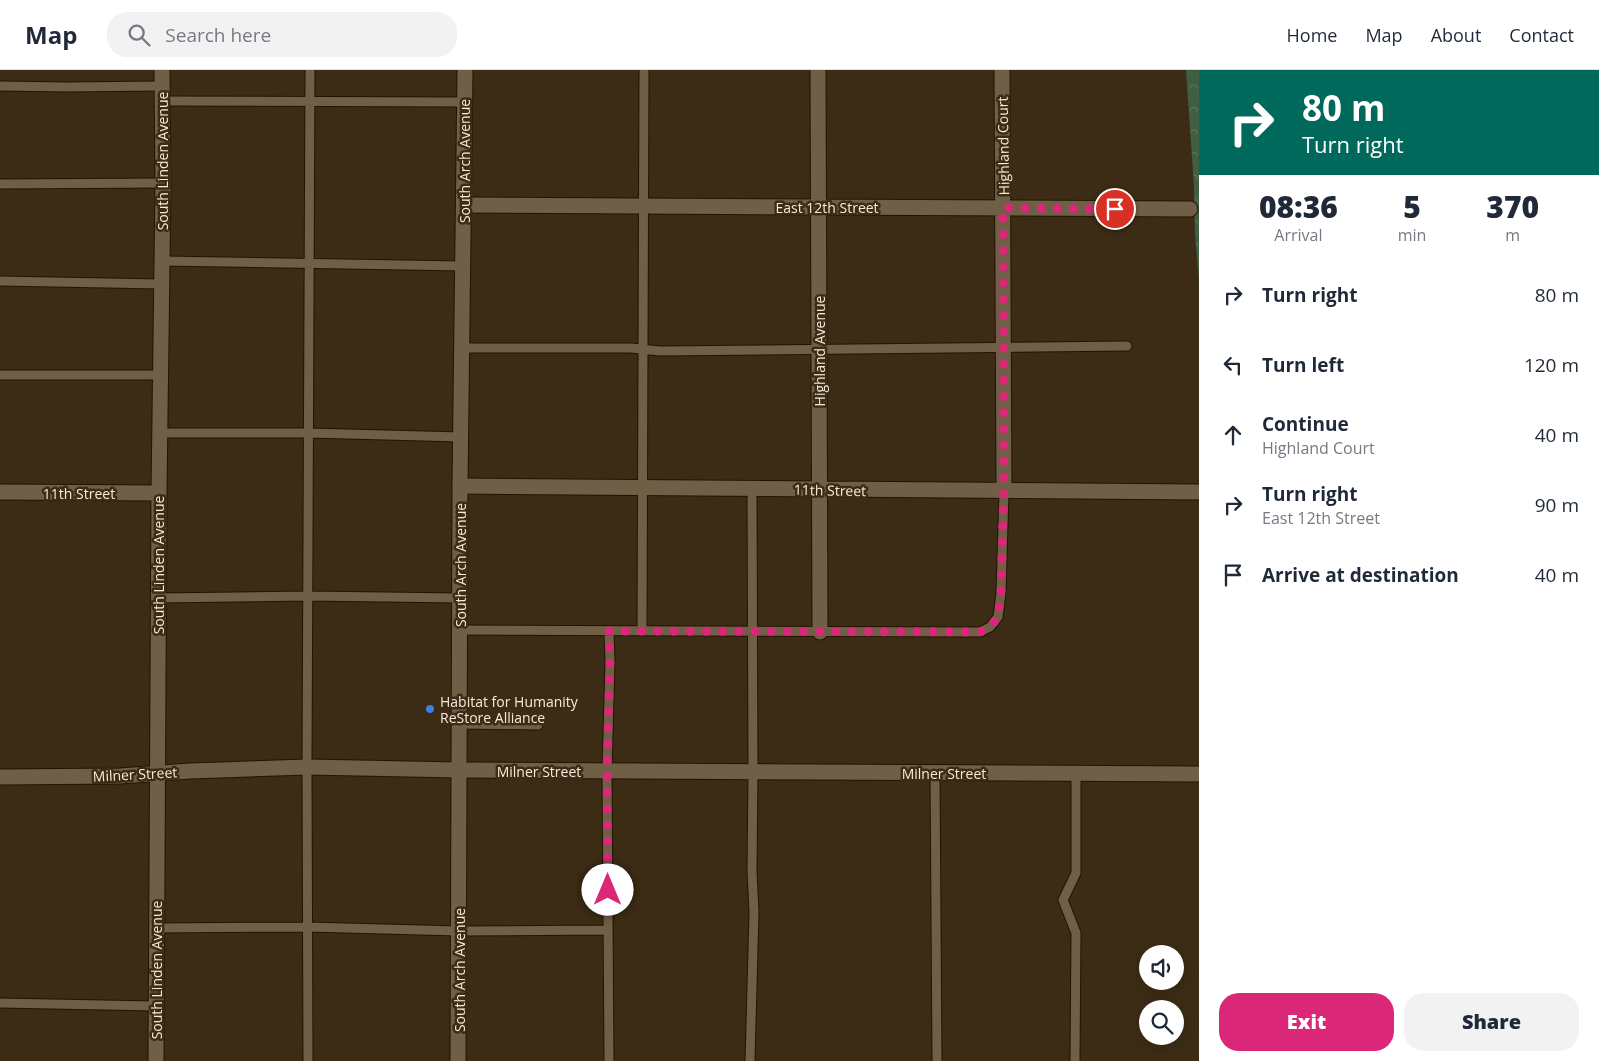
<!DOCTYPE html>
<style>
:root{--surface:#fff;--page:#f2f2f3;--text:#1f2937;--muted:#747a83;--line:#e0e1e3;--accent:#db2777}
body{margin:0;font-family:"Open Sans",sans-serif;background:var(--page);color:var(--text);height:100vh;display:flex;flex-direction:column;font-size:19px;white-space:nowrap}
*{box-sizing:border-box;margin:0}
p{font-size:16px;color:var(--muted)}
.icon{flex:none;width:28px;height:28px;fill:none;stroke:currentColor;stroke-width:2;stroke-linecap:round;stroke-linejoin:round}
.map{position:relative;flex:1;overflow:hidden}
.panel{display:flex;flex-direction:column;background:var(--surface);width:400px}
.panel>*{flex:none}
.hud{background:#00695c;color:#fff;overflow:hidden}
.fabs{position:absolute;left:1139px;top:875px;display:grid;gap:10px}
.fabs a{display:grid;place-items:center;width:45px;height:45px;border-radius:50%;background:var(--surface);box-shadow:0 2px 12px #0003;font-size:25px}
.pin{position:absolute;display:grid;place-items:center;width:42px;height:42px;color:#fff;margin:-21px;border:2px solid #fff;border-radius:50%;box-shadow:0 1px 5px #0007}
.me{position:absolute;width:55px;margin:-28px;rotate:0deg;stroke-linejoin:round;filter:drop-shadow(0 0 4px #0008)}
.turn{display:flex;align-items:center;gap:18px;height:105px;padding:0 20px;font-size:22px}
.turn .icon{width:65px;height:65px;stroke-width:2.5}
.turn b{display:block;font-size:35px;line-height:42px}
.eta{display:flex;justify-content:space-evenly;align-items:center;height:85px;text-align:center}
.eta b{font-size:30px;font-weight:800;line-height:35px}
.button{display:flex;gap:10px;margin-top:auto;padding:10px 20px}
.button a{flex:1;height:58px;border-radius:20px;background:var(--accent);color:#fff;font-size:20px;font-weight:800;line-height:58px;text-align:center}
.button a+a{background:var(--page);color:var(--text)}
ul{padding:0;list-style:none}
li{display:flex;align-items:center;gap:15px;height:70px;padding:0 20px}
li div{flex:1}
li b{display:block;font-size:19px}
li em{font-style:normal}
header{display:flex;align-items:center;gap:30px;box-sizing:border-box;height:70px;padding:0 25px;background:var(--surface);border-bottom:1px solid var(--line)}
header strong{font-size:24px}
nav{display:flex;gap:28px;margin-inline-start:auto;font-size:18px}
.search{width:350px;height:45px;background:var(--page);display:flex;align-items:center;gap:12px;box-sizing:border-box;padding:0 18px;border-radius:20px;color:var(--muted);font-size:19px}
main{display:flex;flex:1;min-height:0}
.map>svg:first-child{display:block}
.forest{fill:url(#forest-crowns)}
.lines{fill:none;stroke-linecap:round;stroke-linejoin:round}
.service-casing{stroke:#231400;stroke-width:11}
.minor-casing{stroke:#231400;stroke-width:17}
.tertiary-casing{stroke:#231400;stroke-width:17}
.service{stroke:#705e46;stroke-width:9}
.minor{stroke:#705e46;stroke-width:15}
.tertiary{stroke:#705e46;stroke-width:15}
.route{stroke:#db2777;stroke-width:9;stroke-dasharray:0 16.2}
.shop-dot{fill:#3f7fe0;stroke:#3c2c15;stroke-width:2}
.labels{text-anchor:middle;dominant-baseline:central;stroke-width:5;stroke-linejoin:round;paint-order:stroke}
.street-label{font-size:14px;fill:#f4e9db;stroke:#3c2c15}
.poi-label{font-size:14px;fill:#f4e9db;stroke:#3c2c15;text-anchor:start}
</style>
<header>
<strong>Map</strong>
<div class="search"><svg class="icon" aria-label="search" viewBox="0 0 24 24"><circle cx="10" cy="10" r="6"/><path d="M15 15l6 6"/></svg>Search here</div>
<nav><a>Home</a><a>Map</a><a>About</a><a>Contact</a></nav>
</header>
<main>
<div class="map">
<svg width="1199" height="991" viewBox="0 0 1199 991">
<defs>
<pattern id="forest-crowns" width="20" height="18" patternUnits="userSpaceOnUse" patternTransform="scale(1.25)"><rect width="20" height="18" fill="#405e41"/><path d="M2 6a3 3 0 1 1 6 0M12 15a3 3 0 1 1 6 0" fill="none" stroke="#5c755c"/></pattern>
</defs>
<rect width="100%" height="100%" fill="#3c2c15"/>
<!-- forest -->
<path class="forest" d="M 1186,0 L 1199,0 L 1199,212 L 1195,164 L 1194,116 Z"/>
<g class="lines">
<defs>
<path id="service" d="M 0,16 L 67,17 L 161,16
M 161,31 L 465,32
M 0,114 L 163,113
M 162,191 L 463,196
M 0,211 L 161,214
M 462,278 L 631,278 L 660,281 L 1127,276
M 0,305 L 160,305
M 159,363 L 309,363 L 461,367
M 158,528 L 308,526 L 460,528
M 459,560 L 980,562 L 990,557 L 998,547 L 1001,523 L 1004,422
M 609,561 L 610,592 L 607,701 L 609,991
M 642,561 L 644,0
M 459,654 L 538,655
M 935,703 L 937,991
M 156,858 L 308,857 L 459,861 L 608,860
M 0,933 L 155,936
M 308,991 L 307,697 L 310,0
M 750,991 L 754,842 L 752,801 L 753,702 L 752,419
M 1075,991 L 1076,863 L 1063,830 L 1076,803 L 1076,704"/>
<path id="minor" d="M 818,0 L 820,562
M 1002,0 L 1004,422
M 464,135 L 1190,139
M 460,416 L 1199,422
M 0,422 L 159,423
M 0,707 L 120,706 L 190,701 L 307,697 L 459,700 L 1199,704
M 156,991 L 159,423 L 163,116 L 162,0"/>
<path id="tertiary" d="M 458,991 L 460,416 L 465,0"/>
</defs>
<!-- service casing -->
<use href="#service" class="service-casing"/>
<!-- minor casing -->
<use href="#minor" class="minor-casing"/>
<!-- tertiary casing -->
<use href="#tertiary" class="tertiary-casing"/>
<!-- service -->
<use href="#service" class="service"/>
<!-- minor -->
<use href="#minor" class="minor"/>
<!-- tertiary -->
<use href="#tertiary" class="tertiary"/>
</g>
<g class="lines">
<!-- route -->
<path class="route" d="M 608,820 L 607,701 L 610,592 L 609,561 L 980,562 L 990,557 L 998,547 L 1001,524 L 1004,404 L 1003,138 L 1115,139"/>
</g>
<!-- markers -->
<circle class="shop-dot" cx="430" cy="639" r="5"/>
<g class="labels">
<!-- street labels -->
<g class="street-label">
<text transform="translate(1003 76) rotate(-91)">Highland Court</text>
<text transform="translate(162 91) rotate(-90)">South Linden Avenue</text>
<text transform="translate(464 91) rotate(-90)">South Arch Avenue</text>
<text x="827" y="137">East 12th Street</text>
<text transform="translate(819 281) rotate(-90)">Highland Avenue</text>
<text transform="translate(830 420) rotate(1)">11th Street</text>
<text x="79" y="423">11th Street</text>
<text transform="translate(158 495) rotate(-90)">South Linden Avenue</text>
<text transform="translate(460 495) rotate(-90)">South Arch Avenue</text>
<text x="539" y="701">Milner Street</text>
<text x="944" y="703">Milner Street</text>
<text transform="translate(135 704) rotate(-3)">Milner Street</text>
<text transform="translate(156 900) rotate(-90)">South Linden Avenue</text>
<text transform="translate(459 900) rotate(-90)">South Arch Avenue</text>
</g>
<!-- poi labels -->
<g class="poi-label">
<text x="440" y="631">Habitat for Humanity<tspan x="440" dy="16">ReStore Alliance</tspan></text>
</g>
</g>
</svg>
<div class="fabs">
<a><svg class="icon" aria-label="sound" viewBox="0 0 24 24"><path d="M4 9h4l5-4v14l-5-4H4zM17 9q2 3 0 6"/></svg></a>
<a><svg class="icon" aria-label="search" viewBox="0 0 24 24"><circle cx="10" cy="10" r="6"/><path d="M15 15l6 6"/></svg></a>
</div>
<div class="pin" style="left:1115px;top:139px;background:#d93025"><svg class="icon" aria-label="arrive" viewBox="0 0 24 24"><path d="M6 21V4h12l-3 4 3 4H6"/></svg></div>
<svg class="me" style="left:608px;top:820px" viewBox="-20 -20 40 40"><circle r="19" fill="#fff"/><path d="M0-13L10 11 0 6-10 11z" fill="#db2777"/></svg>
</div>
<section class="panel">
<div class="hud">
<div class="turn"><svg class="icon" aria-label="right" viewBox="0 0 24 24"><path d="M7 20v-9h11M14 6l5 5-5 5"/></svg><div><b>80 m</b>Turn right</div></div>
</div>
<div class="eta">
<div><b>08:36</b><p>Arrival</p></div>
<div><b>5</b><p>min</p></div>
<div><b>370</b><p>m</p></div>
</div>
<ul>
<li><svg class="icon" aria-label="right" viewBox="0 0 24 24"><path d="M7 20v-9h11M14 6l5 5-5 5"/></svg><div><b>Turn right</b></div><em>80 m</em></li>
<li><svg class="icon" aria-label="left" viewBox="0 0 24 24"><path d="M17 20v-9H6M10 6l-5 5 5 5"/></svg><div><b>Turn left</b></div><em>120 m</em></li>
<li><svg class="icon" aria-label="ahead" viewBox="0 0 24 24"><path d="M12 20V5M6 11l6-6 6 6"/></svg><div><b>Continue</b><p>Highland Court</p></div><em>40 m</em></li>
<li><svg class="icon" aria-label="right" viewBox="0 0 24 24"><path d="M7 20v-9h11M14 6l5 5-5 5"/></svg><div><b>Turn right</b><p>East 12th Street</p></div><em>90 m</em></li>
<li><svg class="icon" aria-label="arrive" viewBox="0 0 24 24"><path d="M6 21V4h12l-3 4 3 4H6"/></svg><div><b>Arrive at destination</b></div><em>40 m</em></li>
</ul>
<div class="button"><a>Exit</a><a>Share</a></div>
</section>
</main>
